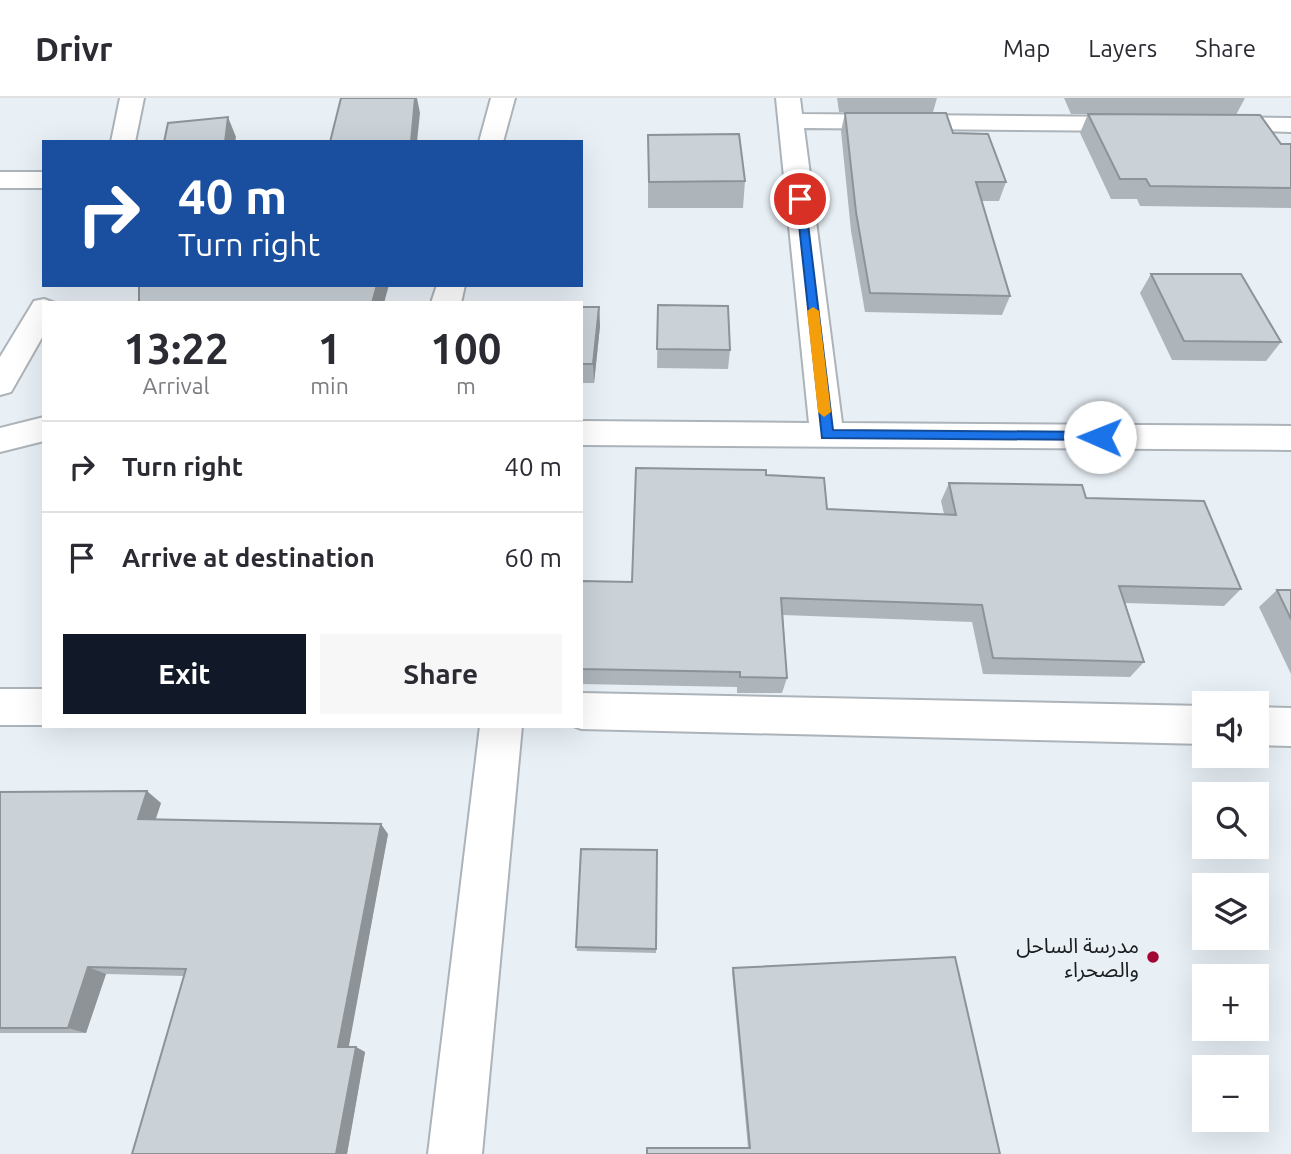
<!DOCTYPE html>
<meta charset="utf-8">
<style>
:root{--surface:#fff;--page:#f7f7f7;--text:#2b2b33;--muted:#7c7c81;--line:#e1e1e2;--accent:#111827}
body{margin:0;font-family:Ubuntu,"Noto Sans Arabic",sans-serif;background:var(--page);color:var(--text);height:100vh;display:flex;flex-direction:column;font-size:26px;white-space:nowrap}
*{box-sizing:border-box;margin:0}
p{font-size:23px;color:var(--muted)}
.icon{flex:none;width:38px;height:38px;fill:none;stroke:currentColor;stroke-width:2;stroke-linecap:round;stroke-linejoin:round}
.map{position:relative;flex:1;overflow:hidden}
.drawer{position:absolute;left:42px;top:203px;width:541px;height:427px;display:flex;flex-direction:column;background:var(--surface);border-radius:0px;box-shadow:0 7px 28px #0002}
.drawer>*{flex:none}
.top-card{position:absolute;left:42px;top:42px;width:541px;height:147px;border-radius:0px;box-shadow:0 7px 28px #0002;background:#1a4fa0;color:#fff;overflow:hidden}
.controls{position:absolute;left:1192px;top:593px;display:grid;gap:14px}
.controls a{display:grid;place-items:center;width:77px;height:77px;border-radius:0px;background:var(--surface);box-shadow:0 7px 28px #0002;font-size:35px}
.pin{position:absolute;display:grid;place-items:center;width:60px;height:60px;color:#fff;margin:-30px;border:4px solid #fff;border-radius:50%;box-shadow:0 2px 7px #0007}
.me{position:absolute;width:77px;margin:-38px;rotate:271deg;stroke-linejoin:round;filter:drop-shadow(0 0 5px #0008)}
.turn{display:flex;align-items:center;gap:24px;height:147px;padding:0 21px;font-size:32px}
.turn .icon{width:91px;height:91px;stroke-width:2.5}
.turn b{display:block;font-size:49px;line-height:60px}
.eta{display:flex;justify-content:space-evenly;align-items:center;height:119px;text-align:center}
.eta b{font-size:42px;font-weight:700;line-height:49px}
.action{display:flex;gap:14px;margin-top:auto;padding:14px 21px}
.action a{flex:1;height:80px;border-radius:0px;background:var(--accent);color:#fff;font-size:28px;font-weight:700;line-height:80px;text-align:center}
.action a+a{background:var(--page);color:var(--text)}
ul{padding:0;list-style:none}
li{display:flex;align-items:center;gap:21px;height:91px;padding:0 21px;border-top:2px solid var(--line)}
li div{flex:1}
li b{display:block;font-size:26px}
li em{font-style:normal}
header{display:flex;align-items:center;gap:42px;box-sizing:border-box;height:98px;padding:0 35px;background:var(--surface);border-bottom:2px solid var(--line)}
header strong{font-size:33px}
nav{display:flex;gap:38px;margin-inline-start:auto;font-size:24px}
.map>svg:first-child{display:block}
.lines{fill:none;stroke-linecap:round;stroke-linejoin:round}
.street-casing{stroke:#acb3b9;stroke-width:4}
.street{fill:#fff;fill-rule:evenodd}
.wall{fill:#aeb5ba}
.shaded-wall{fill:#8d9397}
.building{fill:#cad2d8;stroke:#8d9397;stroke-width:2}
.route{fill:#1a73e8;stroke:#114b97;stroke-width:2}
.slow{fill:#f59e0b}
.poi-dot{fill:#a30533;stroke:#e8f0f6;stroke-width:2.5}
.labels{text-anchor:middle;dominant-baseline:central;stroke-width:7;stroke-linejoin:round;paint-order:stroke}
.near-poi-label{font-size:21px;fill:#1a1c1f;stroke:#e8f0f6;text-anchor:end}
</style>
<header>
<strong>Drivr</strong>
<nav><a>Map</a><a>Layers</a><a>Share</a></nav>
</header>
<div class="map">
<svg width="1291" height="1056" viewBox="0 0 1291 1056">
<rect width="100%" height="100%" fill="#e8f0f6"/>
<g class="lines">
<defs>
<path id="street" d="M 120,0 L 144,0 L 135,44 L 111,44 Z
M 491,0 L 515,0 L 503,44 L 479,44 Z
M 776,0 L 800,0 L 802,16 L 1135,19 L 1143,21 L 1147,26 L 1143,31 L 1135,33 L 804,30 L 842,325 L 1291,328 L 1291,352 L 581,347 L 581,323 L 809,325 Z
M 1216,19 L 1291,20 L 1291,34 L 1208,31 L 1204,26 L 1208,21 Z
M 0,74 L 44,74 L 44,90 L 0,90 Z
M 437,187 L 465,187 L 461,205 L 431,205 Z
M 44,201 L 55,205 L 44,205 L 44,236 L 11,294 L 0,297 L 0,259 L 34,203 Z
M 44,319 L 44,343 L 0,354 L 0,330 Z
M 0,591 L 44,591 L 44,627 L 0,627 Z
M 581,595 L 1204,608 L 1204,646 L 581,631 L 573,628 L 581,628 Z
M 1256,609 L 1291,610 L 1291,648 L 1256,647 Z
M 480,628 L 522,628 L 482,1056 L 428,1056 Z"/>
</defs>
<!-- street casing -->
<use href="#street" class="street-casing"/>
<!-- street -->
<use href="#street" class="street"/>
</g>
<!-- wall -->
<path class="wall" d="M 837,0 L 937,0 L 933,14 L 839,14 Z
M 1064,0 L 1245,0 L 1236,17 L 1281,46 L 1291,46 L 1291,110 L 1140,108 L 1137,101 L 1111,101 L 1080,35 L 1088,16 L 1229,17 L 1071,16 Z
M 845,15 L 953,35 L 1006,84 L 999,103 L 982,103 L 1010,198 L 1002,217 L 865,214 L 851,133 L 841,33 Z
M 648,37 L 745,83 L 743,110 L 648,110 Z
M 1151,176 L 1281,244 L 1266,263 L 1172,262 L 1140,195 Z
M 658,207 L 730,252 L 728,271 L 657,270 Z
M 581,209 L 599,209 L 600,228 L 594,285 L 581,285 Z
M 766,377 L 827,411 L 944,416 L 941,403 L 949,385 L 1086,400 L 1241,491 L 1224,508 L 1125,505 L 1144,564 L 1130,579 L 983,576 L 972,524 L 783,517 L 787,580 L 782,595 L 737,595 L 737,589 L 581,586 L 581,483 L 632,484 Z
M 1277,492 L 1291,492 L 1291,576 L 1259,509 Z
M 0,694 L 161,705 L 156,721 L 388,736 L 348,949 L 356,949 L 365,954 L 347,1056 L 132,1056 L 184,878 L 106,876 L 86,935 L 0,935 Z
M 657,752 L 656,855 L 577,853 L 576,849 Z
M 733,870 L 1000,1056 L 748,1050 L 732,874 Z"/>
<!-- shaded-wall -->
<path class="shaded-wall" d="M 415,0 L 417,0 L 420,15 L 417,44 L 411,44 Z
M 228,19 L 236,39 L 235,44 L 225,44 Z
M 377,187 L 389,187 L 384,205 L 372,205 Z
M 599,209 L 600,228 L 594,285 L 593,266 Z
M 147,693 L 161,705 L 152,731 L 138,721 Z
M 381,726 L 388,736 L 348,953 L 338,949 Z
M 88,869 L 106,876 L 86,935 L 68,930 Z
M 356,949 L 365,954 L 347,1056 L 336,1056 Z"/>
<!-- building -->
<path class="building" d="M 341,0 L 415,0 L 411,44 L 330,44 Z
M 845,15 L 946,15 L 953,35 L 988,36 L 1006,84 L 976,84 L 1010,198 L 870,195 L 856,114 Z
M 1088,16 L 1260,17 L 1281,46 L 1291,46 L 1291,90 L 1150,88 L 1146,81 L 1120,81 Z
M 228,19 L 225,44 L 164,44 L 168,25 Z
M 739,36 L 745,83 L 649,84 L 648,37 Z
M 1151,176 L 1241,176 L 1281,244 L 1184,243 Z
M 139,187 L 377,187 L 372,205 L 139,205 Z
M 658,207 L 728,208 L 730,252 L 657,251 Z
M 581,209 L 599,209 L 593,266 L 581,266 Z
M 636,370 L 766,372 L 766,377 L 824,380 L 827,411 L 956,417 L 949,385 L 1082,387 L 1086,400 L 1204,403 L 1241,491 L 1119,488 L 1144,564 L 993,560 L 982,507 L 781,500 L 787,580 L 740,579 L 740,574 L 581,571 L 581,483 L 632,484 Z
M 1277,492 L 1291,492 L 1291,521 Z
M 147,693 L 138,721 L 381,726 L 338,949 L 356,949 L 336,1056 L 132,1056 L 186,871 L 88,869 L 68,930 L 0,930 L 0,694 Z
M 581,751 L 657,752 L 656,851 L 576,849 Z
M 955,859 L 1000,1056 L 647,1056 L 647,1050 L 750,1050 L 733,870 Z"/>
<!-- route -->
<path class="route" d="M 796,99 L 805,101 L 833,332 L 1100,334 L 1105,336 L 1105,342 L 822,340 Z"/>
<!-- slow -->
<path class="slow" d="M 813,209 L 819,213 L 831,314 L 824,319 L 818,314 L 807,213 Z"/>
<!-- markers -->
<circle class="poi-dot" cx="1153" cy="859" r="7"/>
<g class="labels">
<!-- near-poi labels -->
<g class="near-poi-label">
<text x="1139" y="847">مدرسة الساحل<tspan x="1139" dy="24">والصحراء</tspan></text>
</g>
</g>
</svg>
<div class="controls">
<a><svg class="icon" aria-label="sound" viewBox="0 0 24 24"><path d="M4 9h4l5-4v14l-5-4H4zM17 9q2 3 0 6"/></svg></a>
<a><svg class="icon" aria-label="search" viewBox="0 0 24 24"><circle cx="10" cy="10" r="6"/><path d="M15 15l6 6"/></svg></a>
<a><svg class="icon" aria-label="layers" viewBox="0 0 24 24"><path d="M12 4l9 5-9 5-9-5zM3 14l9 5 9-5"/></svg></a>
<a>+</a>
<a>−</a>
</div>
<div class="pin" style="left:800px;top:101px;background:#d93025"><svg class="icon" aria-label="arrive" viewBox="0 0 24 24"><path d="M6 21V4h12l-3 4 3 4H6"/></svg></div>
<svg class="me" style="left:1100px;top:339px" viewBox="-20 -20 40 40"><circle r="19" fill="#fff"/><path d="M0-13L10 11 0 6-10 11z" fill="#1a73e8"/></svg>
<div class="top-card">
<div class="turn"><svg class="icon" aria-label="right" viewBox="0 0 24 24"><path d="M7 20v-9h11M14 6l5 5-5 5"/></svg><div><b>40 m</b>Turn right</div></div>
</div>
<section class="drawer">
<div class="eta">
<div><b>13:22</b><p>Arrival</p></div>
<div><b>1</b><p>min</p></div>
<div><b>100</b><p>m</p></div>
</div>
<ul>
<li><svg class="icon" aria-label="right" viewBox="0 0 24 24"><path d="M7 20v-9h11M14 6l5 5-5 5"/></svg><div><b>Turn right</b></div><em>40 m</em></li>
<li><svg class="icon" aria-label="arrive" viewBox="0 0 24 24"><path d="M6 21V4h12l-3 4 3 4H6"/></svg><div><b>Arrive at destination</b></div><em>60 m</em></li>
</ul>
<div class="action"><a>Exit</a><a>Share</a></div>
</section>
</div>
